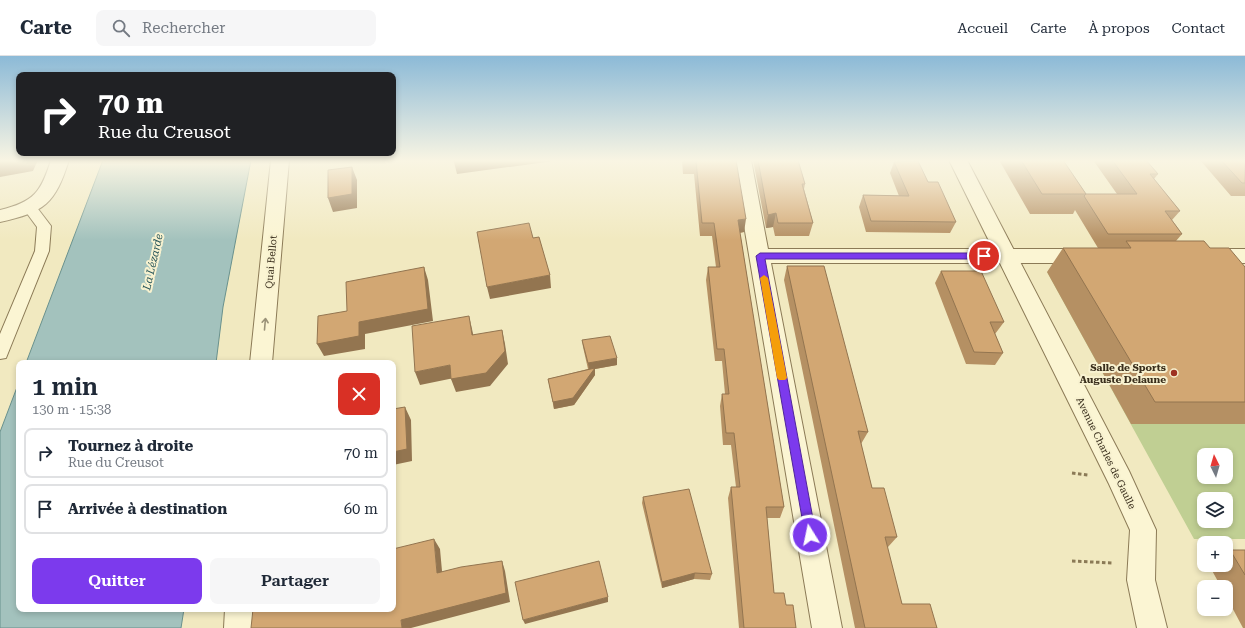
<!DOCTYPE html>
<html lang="fr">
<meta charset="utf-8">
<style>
:root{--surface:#fff;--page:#f6f6f7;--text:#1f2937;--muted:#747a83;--line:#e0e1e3;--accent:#7c3aed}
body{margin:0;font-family:"Roboto Serif",serif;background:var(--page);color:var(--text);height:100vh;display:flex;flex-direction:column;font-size:15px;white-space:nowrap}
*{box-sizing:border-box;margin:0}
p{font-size:13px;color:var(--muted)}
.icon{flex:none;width:22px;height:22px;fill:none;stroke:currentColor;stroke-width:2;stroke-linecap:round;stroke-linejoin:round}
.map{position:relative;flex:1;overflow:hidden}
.side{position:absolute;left:16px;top:304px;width:380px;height:252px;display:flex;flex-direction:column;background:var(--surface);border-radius:8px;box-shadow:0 2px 6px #0003}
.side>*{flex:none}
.top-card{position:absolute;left:16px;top:16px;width:380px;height:84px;border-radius:8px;box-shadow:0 2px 6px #0003;background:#202124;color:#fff;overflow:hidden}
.needle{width:26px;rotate:355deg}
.tools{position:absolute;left:1197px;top:392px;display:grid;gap:8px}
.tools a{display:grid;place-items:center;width:36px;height:36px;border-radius:8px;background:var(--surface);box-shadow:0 2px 6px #0003;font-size:20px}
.pin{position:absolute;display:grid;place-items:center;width:34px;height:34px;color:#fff;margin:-17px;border:2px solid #fff;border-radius:50%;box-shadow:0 1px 4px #0007}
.me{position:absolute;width:44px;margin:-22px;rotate:350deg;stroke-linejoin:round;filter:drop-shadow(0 0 3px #0008)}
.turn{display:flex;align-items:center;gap:14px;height:84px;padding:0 16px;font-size:18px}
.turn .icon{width:52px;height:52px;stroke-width:2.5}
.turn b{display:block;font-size:28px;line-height:34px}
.round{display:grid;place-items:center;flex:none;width:42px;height:42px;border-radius:8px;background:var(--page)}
.summary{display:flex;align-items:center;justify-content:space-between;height:68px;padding:0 16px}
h1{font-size:24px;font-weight:600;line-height:30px}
.primary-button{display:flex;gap:8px;margin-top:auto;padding:8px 16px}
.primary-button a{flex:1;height:46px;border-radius:8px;background:var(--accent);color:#fff;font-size:16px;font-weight:600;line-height:46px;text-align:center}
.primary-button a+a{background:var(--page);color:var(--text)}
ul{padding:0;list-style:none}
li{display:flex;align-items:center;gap:12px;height:50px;margin:0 8px 6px;padding:0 8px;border:2px solid var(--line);border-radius:8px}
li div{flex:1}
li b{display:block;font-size:15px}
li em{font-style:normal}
header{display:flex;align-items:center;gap:24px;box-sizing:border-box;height:56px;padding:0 20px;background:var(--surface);border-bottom:1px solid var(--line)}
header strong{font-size:19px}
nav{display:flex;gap:22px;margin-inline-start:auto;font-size:14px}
.search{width:280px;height:36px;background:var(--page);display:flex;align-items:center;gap:10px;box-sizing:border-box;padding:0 14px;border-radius:8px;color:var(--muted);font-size:15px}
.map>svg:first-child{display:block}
.green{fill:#c0cf93;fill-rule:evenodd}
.water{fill:#a3c2bd;stroke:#69918d}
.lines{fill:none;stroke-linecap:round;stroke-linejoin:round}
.service-casing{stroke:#8b7a56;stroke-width:2}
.minor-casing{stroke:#8b7a56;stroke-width:2}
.tertiary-casing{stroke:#8b7a56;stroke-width:2}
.path{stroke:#8b7a56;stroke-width:3;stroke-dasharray:3.5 2.5;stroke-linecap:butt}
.service{fill:#fbf5d3;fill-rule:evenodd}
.minor{fill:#fbf5d3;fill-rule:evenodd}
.tertiary{fill:#fbf5d3;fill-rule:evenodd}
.wall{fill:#b59063}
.shaded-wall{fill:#937550}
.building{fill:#d2a773;stroke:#937550}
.oneway{stroke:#9a9278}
.route{fill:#7c3aed;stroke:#51269a}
.slow{fill:#f59e0b}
.poi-dot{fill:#9e3222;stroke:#f8f2d0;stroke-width:1.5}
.labels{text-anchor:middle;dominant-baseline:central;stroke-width:4;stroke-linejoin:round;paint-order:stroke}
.street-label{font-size:10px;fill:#392e1c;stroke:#f8f2d0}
.poi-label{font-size:10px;font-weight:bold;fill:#392e1c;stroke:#f8f2d0;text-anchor:end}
.water-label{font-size:11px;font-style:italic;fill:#2a575a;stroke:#f8f2d0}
</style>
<header>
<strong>Carte</strong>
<div class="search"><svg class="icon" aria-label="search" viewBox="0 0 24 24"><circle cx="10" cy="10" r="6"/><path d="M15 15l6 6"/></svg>Rechercher</div>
<nav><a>Accueil</a><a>Carte</a><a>À propos</a><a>Contact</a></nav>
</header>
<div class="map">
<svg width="1245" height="572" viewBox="0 0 1245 572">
<rect width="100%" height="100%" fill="#f1e9c0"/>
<!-- green -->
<path class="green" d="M 1047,216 L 1245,265 L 1245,483 L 1194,483 ZM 1204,399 L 1226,399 L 1226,421 L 1204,421 ZM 1204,443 L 1226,443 L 1226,465 L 1204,465 Z"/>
<!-- water -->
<path class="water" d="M 103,104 L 251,104 L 223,251 L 216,307 L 26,307 Z
M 19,326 L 19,553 L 184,553 L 181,572 L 0,572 L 0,376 Z"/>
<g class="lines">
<defs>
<path id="service" d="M 30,148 L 35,149 L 51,170 L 49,195 L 8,297 L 6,302 L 0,303 L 0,278 L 35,195 L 37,171 L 23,152 L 25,149 Z"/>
<path id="minor" d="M 51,104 L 69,104 C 55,148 45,156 0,166 L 0,154 C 34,146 41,136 51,104 Z
M 271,104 L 289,104 L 272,307 L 250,307 Z
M 733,104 L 751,104 L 768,193 L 1088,193 L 1095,195 L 1098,200 L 1095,205 L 1088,207 L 771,207 L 842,572 L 812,572 Z
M 1206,193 L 1245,193 L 1245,207 L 1206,207 L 1199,205 L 1196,200 L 1199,195 Z
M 225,553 L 255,553 L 254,572 L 224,572 Z"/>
<path id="tertiary" d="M 949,104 L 967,104 L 1129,415 L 1156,474 L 1155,524 L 1167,572 L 1137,572 L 1127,524 L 1130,474 L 1109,428 Z"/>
</defs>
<!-- service casing -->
<use href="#service" class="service-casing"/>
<!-- minor casing -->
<use href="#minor" class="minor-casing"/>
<!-- tertiary casing -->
<use href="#tertiary" class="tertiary-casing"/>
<!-- path -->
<path class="path" d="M 1072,417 L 1088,419
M 1072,505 L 1113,507"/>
<!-- service -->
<use href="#service" class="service"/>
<!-- minor -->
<use href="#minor" class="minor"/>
<!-- tertiary -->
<use href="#tertiary" class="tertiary"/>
</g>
<!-- wall -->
<path class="wall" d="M 682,104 L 736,104 L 744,176 L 740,177 L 784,451 L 780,462 L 767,462 L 774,537 L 786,549 L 796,572 L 739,572 L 728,442 L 731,431 L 736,431 L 731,389 L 723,389 L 720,350 L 722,338 L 725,338 L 722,305 L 715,305 L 706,224 L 708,211 L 716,211 L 712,180 L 700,180 L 694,118 L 683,118 Z
M 753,104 L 798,104 L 805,128 L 804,133 L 813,167 L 809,180 L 775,180 L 773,171 L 766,172 Z
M 999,104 L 1063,104 L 1085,138 L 1117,138 L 1093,104 L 1146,104 L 1158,118 L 1154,123 L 1180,155 L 1172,164 L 1182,178 L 1176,185 L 1210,192 L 1245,211 L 1245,368 L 1131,368 L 1047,216 L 1063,192 L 1121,192 L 1098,192 L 1075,154 L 1073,158 L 1030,158 Z
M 1200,104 L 1245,104 L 1245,140 L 1231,140 Z
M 894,106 L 928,126 L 956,166 L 950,177 L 866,176 L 859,151 L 863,139 L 899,140 L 890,117 Z
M 787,210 L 868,376 L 861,388 L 872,432 L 897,481 L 888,491 L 887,491 L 902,548 L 937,572 L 855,572 L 784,224 Z
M 941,215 L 1004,266 L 995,278 L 1003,297 L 995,309 L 966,308 L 935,227 Z
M 582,284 L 617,309 L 595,313 L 595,319 L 574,349 L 554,353 L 548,323 L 588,313 L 583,291 Z
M 643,441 L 712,518 L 710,524 L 694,523 L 662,532 L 642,447 Z
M 1230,494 L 1245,494 L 1245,572 L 1243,572 L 1226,540 L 1226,531 L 1221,531 L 1209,509 L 1226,509 L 1226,496 Z"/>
<!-- shaded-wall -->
<path class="shaded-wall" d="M 0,104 L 38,104 L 33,115 L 0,121 Z
M 465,104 L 561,104 L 457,118 L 454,106 Z
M 352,111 L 357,124 L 357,152 L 333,156 L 328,142 Z
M 776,157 L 773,171 L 766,172 L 768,159 Z
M 746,163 L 744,176 L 736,177 L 738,164 Z
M 424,211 L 428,224 L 433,265 L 365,278 L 365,293 L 324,300 L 317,288 L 359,266 Z
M 550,219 L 551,232 L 490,243 L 487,231 Z
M 469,260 L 472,273 L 476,292 L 472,279 Z
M 502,274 L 505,288 L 508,308 L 490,330 L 456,336 L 451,323 Z
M 617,302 L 617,309 L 595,313 L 595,319 L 574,349 L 554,353 L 553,346 L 589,314 L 588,307 Z
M 450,309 L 454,322 L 420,329 L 415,316 Z
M 405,351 L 411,364 L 412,405 L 393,409 L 393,396 Z
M 434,483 L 440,493 L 443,526 L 437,517 Z
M 502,505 L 505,515 L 510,546 L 411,572 L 402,572 L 401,564 Z
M 695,517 L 694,523 L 662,532 L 662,526 Z
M 608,541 L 608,546 L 525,568 L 523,564 Z"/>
<!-- building -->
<path class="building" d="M 454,104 L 465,104 L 454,106 Z
M 684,104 L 736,104 L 746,163 L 738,164 L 784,451 L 766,451 L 774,537 L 784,537 L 786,549 L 793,549 L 796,572 L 744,572 L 731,431 L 740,431 L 734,377 L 726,377 L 722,338 L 729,338 L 724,293 L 717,293 L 708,211 L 720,211 L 714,167 L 702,167 L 696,105 Z
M 758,104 L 798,104 L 805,128 L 802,128 L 813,167 L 778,167 L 776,157 L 768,159 Z
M 1021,104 L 1063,104 L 1086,138 L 1042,138 Z
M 1112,104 L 1146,104 L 1158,118 L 1150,118 L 1180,155 L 1165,155 L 1182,178 L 1108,178 L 1084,140 L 1086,138 L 1085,138 L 1137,138 Z
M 1221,104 L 1245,104 L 1245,127 L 1242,127 Z
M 918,105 L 928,126 L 938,126 L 956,166 L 871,165 L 863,139 L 909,140 L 894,106 Z
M 352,111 L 352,138 L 328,142 L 328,114 Z
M 529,167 L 533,182 L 539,181 L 550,219 L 487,231 L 477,176 Z
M 1126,185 L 1204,185 L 1210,192 L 1229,192 L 1245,211 L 1245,346 L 1155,346 L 1063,192 L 1131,192 Z
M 787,210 L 824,210 L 868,376 L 858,375 L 872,432 L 884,432 L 897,481 L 885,481 L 902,548 L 930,548 L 937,572 L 865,572 Z
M 424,211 L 428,253 L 359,266 L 359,280 L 317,288 L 318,260 L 347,255 L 346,226 Z
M 941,215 L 981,215 L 1004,266 L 990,266 L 1003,297 L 974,296 Z
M 469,260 L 472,279 L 502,274 L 505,295 L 486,317 L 451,323 L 450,309 L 415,316 L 412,270 Z
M 610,280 L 617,302 L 588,307 L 582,284 Z
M 595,312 L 573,342 L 553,346 L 548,323 Z
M 405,351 L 407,393 L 393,396 L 393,353 Z
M 689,433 L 712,518 L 695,517 L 662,526 L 643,441 Z
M 434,483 L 437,517 L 461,511 L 502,505 L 506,537 L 401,564 L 402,572 L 251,572 L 253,553 L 393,553 L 393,493 Z
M 1230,494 L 1245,494 L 1245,519 Z
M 599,505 L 608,541 L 523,564 L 515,526 Z"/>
<!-- one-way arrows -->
<defs><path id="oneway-shaft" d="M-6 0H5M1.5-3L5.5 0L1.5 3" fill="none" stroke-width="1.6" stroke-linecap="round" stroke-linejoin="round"/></defs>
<use class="oneway" href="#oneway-shaft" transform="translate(265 268) rotate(-85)"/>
<!-- sky -->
<linearGradient id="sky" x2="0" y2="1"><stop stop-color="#8cbad7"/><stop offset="0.57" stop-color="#f9f5e3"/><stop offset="1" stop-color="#f9f5e3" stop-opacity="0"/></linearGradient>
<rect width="1245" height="184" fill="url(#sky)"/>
<!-- route -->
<path class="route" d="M 760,197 L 984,197 L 988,200 L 984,203 L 765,203 L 816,479 L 814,483 L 810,484 L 806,483 L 805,479 L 756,200 Z"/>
<!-- slow -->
<path class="slow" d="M 764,219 L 768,222 L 787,322 L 785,324 L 779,324 L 777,322 L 760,222 Z"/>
<!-- markers -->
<circle class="poi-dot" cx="1174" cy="317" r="4"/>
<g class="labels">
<!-- street labels -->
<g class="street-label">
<text transform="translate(271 206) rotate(-85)">Quai Bellot</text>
<text transform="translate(1106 397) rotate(64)">Avenue Charles de Gaulle</text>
</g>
<!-- poi labels -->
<g class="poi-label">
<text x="1166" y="311">Salle de Sports<tspan x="1166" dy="12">Auguste Delaune</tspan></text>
</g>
<!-- water labels -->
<g class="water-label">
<text transform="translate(153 206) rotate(-77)">La Lézarde</text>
</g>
</g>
</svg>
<div class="tools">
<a><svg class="needle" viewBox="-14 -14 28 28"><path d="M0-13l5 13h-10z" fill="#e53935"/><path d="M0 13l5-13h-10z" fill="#747a83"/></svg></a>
<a><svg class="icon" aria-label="layers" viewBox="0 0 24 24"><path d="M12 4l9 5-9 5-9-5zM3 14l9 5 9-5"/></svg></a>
<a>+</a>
<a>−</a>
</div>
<div class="pin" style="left:984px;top:200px;background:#d93025"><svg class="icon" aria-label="arrive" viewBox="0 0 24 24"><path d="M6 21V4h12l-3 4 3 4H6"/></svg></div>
<svg class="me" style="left:810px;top:479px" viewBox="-20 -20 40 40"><circle r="17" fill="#7c3aed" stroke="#fff" stroke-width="3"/><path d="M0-11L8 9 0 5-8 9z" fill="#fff"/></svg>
<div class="top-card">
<div class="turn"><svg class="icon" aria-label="right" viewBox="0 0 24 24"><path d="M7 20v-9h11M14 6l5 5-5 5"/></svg><div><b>70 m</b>Rue du Creusot</div></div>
</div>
<section class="side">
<div class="summary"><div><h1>1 min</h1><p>130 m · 15:38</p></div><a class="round" style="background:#d93025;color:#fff"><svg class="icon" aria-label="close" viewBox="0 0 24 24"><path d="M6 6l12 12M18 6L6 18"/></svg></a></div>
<ul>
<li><svg class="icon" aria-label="right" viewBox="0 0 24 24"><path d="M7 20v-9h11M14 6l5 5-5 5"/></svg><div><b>Tournez à droite</b><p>Rue du Creusot</p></div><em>70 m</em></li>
<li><svg class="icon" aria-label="arrive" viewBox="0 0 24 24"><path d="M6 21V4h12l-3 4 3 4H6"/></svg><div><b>Arrivée à destination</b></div><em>60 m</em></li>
</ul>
<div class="primary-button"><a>Quitter</a><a>Partager</a></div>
</section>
</div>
